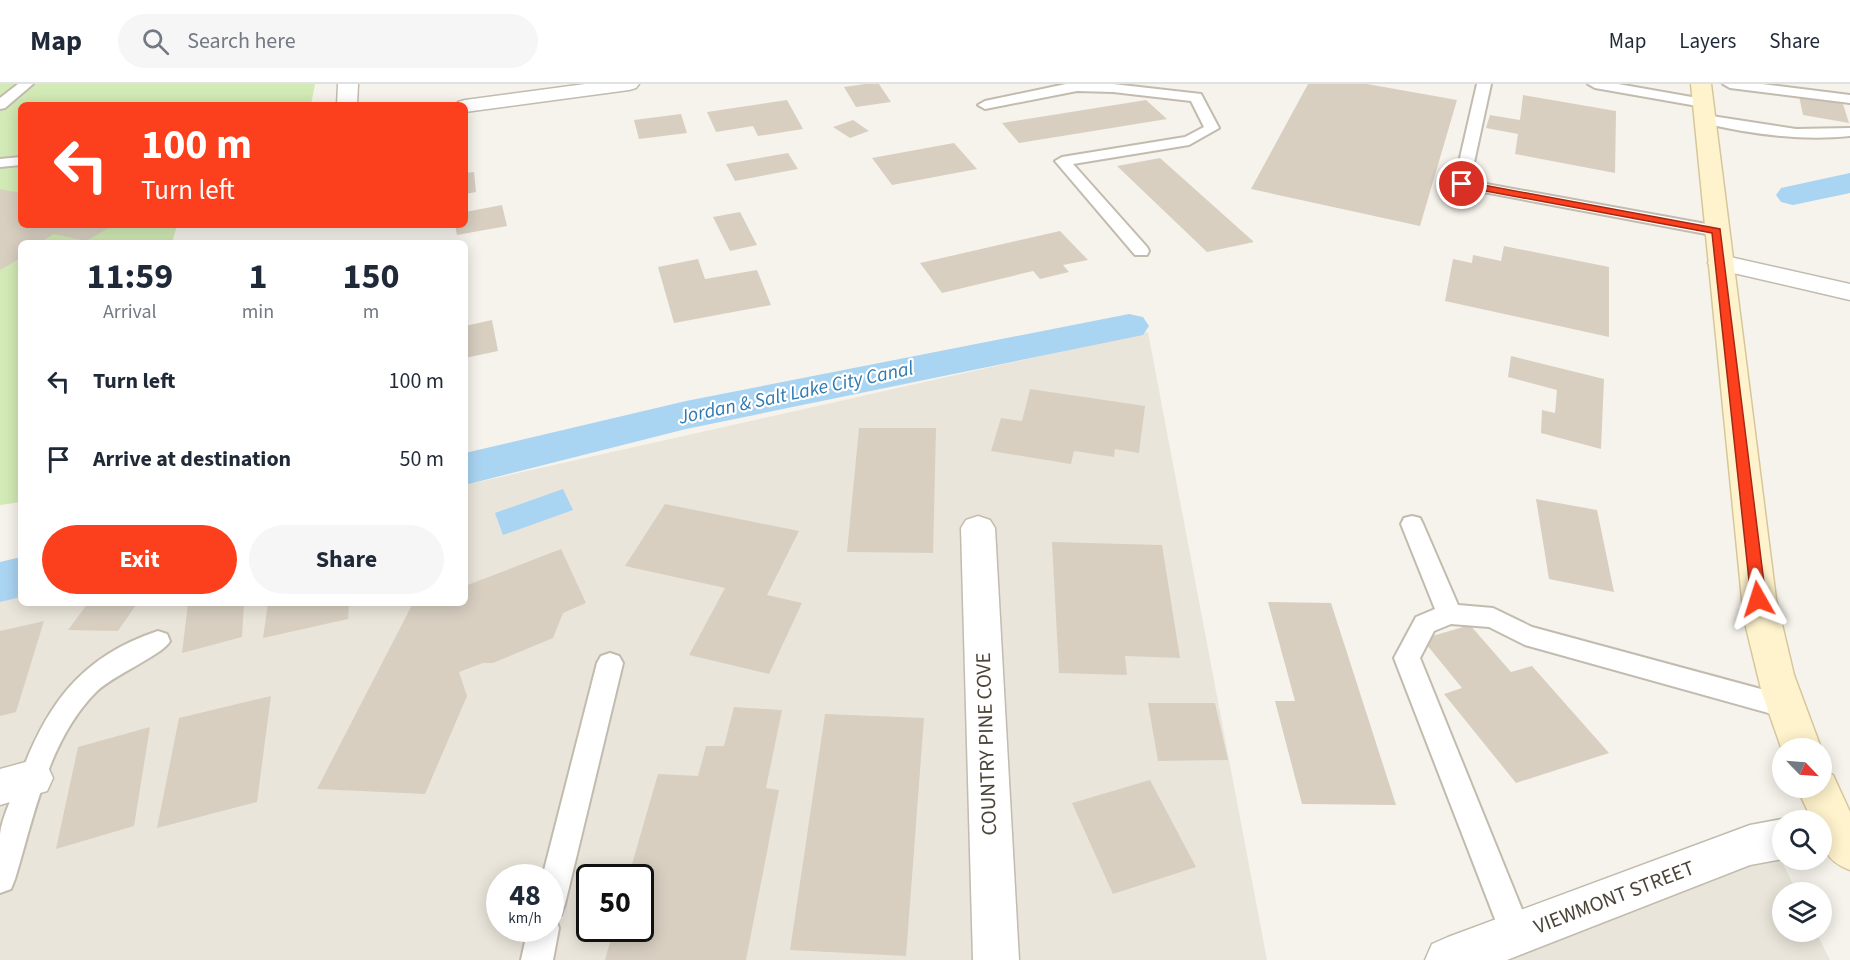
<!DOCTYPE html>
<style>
:root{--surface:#fff;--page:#f6f6f7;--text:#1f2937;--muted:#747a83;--line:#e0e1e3;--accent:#fc3f1d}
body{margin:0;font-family:"Source Sans 3",sans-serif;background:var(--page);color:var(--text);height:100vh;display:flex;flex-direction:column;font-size:22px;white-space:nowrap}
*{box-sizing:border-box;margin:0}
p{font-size:20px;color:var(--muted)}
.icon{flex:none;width:33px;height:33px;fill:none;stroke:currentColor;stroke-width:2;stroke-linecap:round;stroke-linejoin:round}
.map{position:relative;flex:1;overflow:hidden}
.panel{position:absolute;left:18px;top:156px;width:450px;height:366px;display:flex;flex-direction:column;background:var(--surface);border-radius:9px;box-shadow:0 3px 15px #0003}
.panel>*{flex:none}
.hud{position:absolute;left:18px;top:18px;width:450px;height:126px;border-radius:9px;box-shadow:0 3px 15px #0003;background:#fc3f1d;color:#fff;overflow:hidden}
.needle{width:39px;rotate:115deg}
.controls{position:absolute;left:1772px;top:654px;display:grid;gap:12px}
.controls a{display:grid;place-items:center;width:60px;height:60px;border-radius:50%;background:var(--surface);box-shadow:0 3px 15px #0003;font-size:30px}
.speed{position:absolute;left:486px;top:780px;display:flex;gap:12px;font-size:30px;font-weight:700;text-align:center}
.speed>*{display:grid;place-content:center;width:78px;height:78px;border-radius:50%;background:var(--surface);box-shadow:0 3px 15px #0003;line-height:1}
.speed small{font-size:15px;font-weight:400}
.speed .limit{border:3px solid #111;border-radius:9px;background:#fff;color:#111}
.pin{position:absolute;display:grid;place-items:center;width:51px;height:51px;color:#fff;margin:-26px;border:3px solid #fff;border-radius:50%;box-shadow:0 2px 6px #0007}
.me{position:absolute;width:66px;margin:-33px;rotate:354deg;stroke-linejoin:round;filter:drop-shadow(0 0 4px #0008)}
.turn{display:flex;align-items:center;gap:21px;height:126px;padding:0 24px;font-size:27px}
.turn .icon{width:78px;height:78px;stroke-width:2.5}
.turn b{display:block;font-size:42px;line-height:51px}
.eta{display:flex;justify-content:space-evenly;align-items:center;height:102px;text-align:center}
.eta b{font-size:36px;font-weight:700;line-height:42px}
.button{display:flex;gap:12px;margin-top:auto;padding:12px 24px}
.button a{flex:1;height:69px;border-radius:36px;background:var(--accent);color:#fff;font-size:24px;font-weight:700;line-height:69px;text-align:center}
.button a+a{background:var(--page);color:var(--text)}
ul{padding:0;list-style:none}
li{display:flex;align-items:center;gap:18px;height:78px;padding:0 24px}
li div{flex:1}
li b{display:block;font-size:22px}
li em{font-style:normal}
header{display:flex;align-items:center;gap:36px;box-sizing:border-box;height:84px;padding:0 30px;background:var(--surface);border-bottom:2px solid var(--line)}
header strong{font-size:28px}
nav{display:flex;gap:33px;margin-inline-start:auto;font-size:21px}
.search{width:420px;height:54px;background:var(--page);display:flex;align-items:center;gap:15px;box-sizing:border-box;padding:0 21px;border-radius:33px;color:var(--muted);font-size:22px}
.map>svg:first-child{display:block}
.residential{fill:#eae5da;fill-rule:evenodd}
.green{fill:#d2eab5}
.water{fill:#a9d4f2}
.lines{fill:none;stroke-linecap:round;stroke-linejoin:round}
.canal{fill:#a9d4f2;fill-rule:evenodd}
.building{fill:#d8cfc1}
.lane-casing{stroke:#c2bbae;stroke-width:4}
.street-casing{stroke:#c2bbae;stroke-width:3}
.secondary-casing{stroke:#d6c79b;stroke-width:3}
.lane{fill:#fff;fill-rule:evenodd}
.street{fill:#fff;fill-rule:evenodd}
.secondary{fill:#fff3cd;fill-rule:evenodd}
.route{fill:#fc3f1d;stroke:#a42913;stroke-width:1.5}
.labels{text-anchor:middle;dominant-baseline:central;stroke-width:4.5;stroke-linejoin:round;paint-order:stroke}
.water-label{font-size:20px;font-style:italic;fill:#2e7ab2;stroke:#fff}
.near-street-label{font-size:21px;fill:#4b4439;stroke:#fff}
</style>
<header>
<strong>Map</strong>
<div class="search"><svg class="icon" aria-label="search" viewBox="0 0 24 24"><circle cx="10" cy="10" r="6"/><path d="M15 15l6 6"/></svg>Search here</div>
<nav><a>Map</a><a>Layers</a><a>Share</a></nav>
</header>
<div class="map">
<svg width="1850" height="876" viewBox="0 0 1850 876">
<rect width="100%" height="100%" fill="#f6f3ec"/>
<!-- residential -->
<path class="residential" d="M 1148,248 L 1267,876 L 0,876 L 0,505 L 21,500 L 21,519 L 465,519 L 465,401 ZM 500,794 L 550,794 L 550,844 L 500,844 ZM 590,794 L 640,794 L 640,844 L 590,844 Z
M 1774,762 L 1797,808 L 1782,808 L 1782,848 L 1816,848 L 1830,876 L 1440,876 Z"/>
<!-- green -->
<path class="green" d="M 0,0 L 315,0 L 311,21 L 21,21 L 21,141 L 177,141 L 172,159 L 21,159 L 21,418 L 0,421 Z"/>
<!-- water -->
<path class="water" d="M 563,405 L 573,426 L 503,451 L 495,429 Z"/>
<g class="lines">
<!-- canal -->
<path class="canal" d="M 1850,89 L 1850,109 L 1793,121 L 1781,118 L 1776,111 L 1781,104 Z
M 1129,230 L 1143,233 L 1149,242 L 1143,251 L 686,345 L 465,401 L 465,369 L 686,317 Z
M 21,473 L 21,513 L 0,518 L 0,478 Z"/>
</g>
<!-- building -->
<path class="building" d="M 865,0 L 879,0 L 891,18 L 856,23 L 844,3 Z
M 1308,0 L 1367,0 L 1457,16 L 1420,142 L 1251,105 Z
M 1523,11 L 1616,27 L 1615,89 L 1515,70 L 1518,50 L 1486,44 L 1490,31 L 1520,36 Z
M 1799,12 L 1843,20 L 1849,39 L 1803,31 Z
M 787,16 L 803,45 L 758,52 L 753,42 L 716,48 L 707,28 Z
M 1146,16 L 1167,35 L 1019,59 L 1002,39 Z
M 681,30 L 687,49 L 639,55 L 634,36 Z
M 853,36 L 869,47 L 850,54 L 833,43 Z
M 954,59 L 977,85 L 892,101 L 872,74 Z
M 788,69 L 798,85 L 735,97 L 726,80 Z
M 1160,74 L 1254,158 L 1207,168 L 1117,82 Z
M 474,88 L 476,108 L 465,110 L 465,89 Z
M 0,105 L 21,109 L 21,141 L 114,141 L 86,157 L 54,150 L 39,159 L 21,159 L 21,174 L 0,186 Z
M 502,121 L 507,142 L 457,151 L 455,141 L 465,141 L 465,128 Z
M 740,128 L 757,161 L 730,167 L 713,133 Z
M 1060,147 L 1088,176 L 1063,181 L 1069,188 L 1040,195 L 1033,187 L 942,209 L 920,179 Z
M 1504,162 L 1609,183 L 1609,253 L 1445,217 L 1453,175 L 1472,179 L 1473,171 L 1501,177 Z
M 698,175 L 705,195 L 757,186 L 771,221 L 674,239 L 658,183 Z
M 492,236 L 498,267 L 465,274 L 465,242 Z
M 1511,272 L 1604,295 L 1601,365 L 1541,349 L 1542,326 L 1555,329 L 1557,306 L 1508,293 Z
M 1030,305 L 1145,322 L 1139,369 L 1115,365 L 1114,373 L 1074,367 L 1071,380 L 991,367 L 1001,334 L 1022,337 Z
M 859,344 L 936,344 L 933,469 L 847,468 Z
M 1536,415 L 1597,426 L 1614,508 L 1549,495 Z
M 665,420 L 799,447 L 767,511 L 802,519 L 769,590 L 689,571 L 725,504 L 625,482 Z
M 1052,458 L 1162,461 L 1180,574 L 1125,572 L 1127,591 L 1059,589 Z
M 561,465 L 586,519 L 563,529 L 553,554 L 493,579 L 483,579 L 459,588 L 467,612 L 425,710 L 317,705 L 413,519 L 465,519 L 465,502 Z
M 1268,518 L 1331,519 L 1396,721 L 1302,720 L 1275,617 L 1295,617 Z
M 88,519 L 136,521 L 118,547 L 68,546 Z
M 188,519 L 244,519 L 242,553 L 182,569 Z
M 268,519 L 349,519 L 348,535 L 263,554 Z
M 44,537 L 16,628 L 0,632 L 0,547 Z
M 1470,541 L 1511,588 L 1532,582 L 1609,669 L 1516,699 L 1444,610 L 1462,604 L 1422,555 Z
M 271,612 L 257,718 L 157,744 L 179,634 Z
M 1148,619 L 1215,619 L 1228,676 L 1158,677 Z
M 734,623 L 782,626 L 766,704 L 779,706 L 746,876 L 605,876 L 614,844 L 640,844 L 640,794 L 628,794 L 658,690 L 698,692 L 706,662 L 724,662 Z
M 825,630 L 924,634 L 906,872 L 790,866 Z
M 150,643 L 134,742 L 56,765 L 78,663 Z
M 1150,696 L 1196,783 L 1113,810 L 1072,719 Z"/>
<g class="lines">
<defs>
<path id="lane" d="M 18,0 L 33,0 L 5,24 L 0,25 L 0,14 Z
M 1066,0 L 1113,0 L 1201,10 L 1219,44 L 1189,61 L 1073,80 L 1147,163 L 1149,167 L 1147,171 L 1135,171 L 1055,77 L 1062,73 L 1185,53 L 1204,43 L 1191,17 L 1113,8 L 1077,7 L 985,25 L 978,21 L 985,17 Z
M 1477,0 L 1491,0 L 1470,97 L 1717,142 L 1725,147 L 1717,152 L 1457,103 L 1454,100 Z
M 1588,0 L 1618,0 L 1703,15 L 1710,19 L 1703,23 L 1595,4 Z
M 1723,0 L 1762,0 L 1850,11 L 1850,19 L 1730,4 Z
M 1705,31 L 1796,45 L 1850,44 L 1850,52 C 1801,57 1748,50 1700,38 L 1698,35 Z
M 21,73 L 21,81 L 0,83 L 0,75 Z
M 1412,432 L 1420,434 L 1423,440 L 1458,521 L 1493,524 L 1532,543 L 1783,611 L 1792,614 L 1796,622 L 1792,630 L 1783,633 L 1525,561 L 1489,543 L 1451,540 L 1434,547 L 1420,574 L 1532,850 L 1527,861 L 1516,865 L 1505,861 L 1394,574 L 1416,533 L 1435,525 L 1401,440 L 1404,434 Z
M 158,547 L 167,550 L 170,557 C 163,571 113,591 96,608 C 48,656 34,733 15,795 L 11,805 L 0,809 C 0,790 0,769 0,750 C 2,733 12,714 18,698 C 45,623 79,573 158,547 Z
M 610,569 L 619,572 L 623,579 L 565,820 L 561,831 L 555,833 L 559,844 L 553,876 L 521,876 L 528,844 L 550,844 L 550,794 L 542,794 L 597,579 L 601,572 Z"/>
<path id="street" d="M 338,0 L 358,0 L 357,21 L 337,21 Z
M 585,0 L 639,0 L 636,4 L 629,6 L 465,28 L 465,21 L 456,21 L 458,18 L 465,16 Z
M 1721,171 L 1850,200 L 1850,216 L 1712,184 L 1708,179 L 1712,174 Z
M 978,432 L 990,436 L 995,444 L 1019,876 L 973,876 L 961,444 L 966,436 Z
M 33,676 L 47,681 L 53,694 L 47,707 L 0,721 L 0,685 Z
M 1782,735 L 1786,736 L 1782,736 L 1782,775 L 1750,781 L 1507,876 L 1425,876 L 1432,860 L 1448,853 L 1750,741 Z"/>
<path id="secondary" d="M 1691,0 L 1711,0 L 1776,515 L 1794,591 L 1821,664 L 1782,666 L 1762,609 L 1744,535 Z
M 1821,687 L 1833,691 L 1850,728 L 1850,786 C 1825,777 1821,762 1821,736 L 1812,736 L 1797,704 L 1821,704 Z"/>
</defs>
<!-- lane casing -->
<use href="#lane" class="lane-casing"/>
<!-- street casing -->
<use href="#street" class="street-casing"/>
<!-- secondary casing -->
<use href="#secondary" class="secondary-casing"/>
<!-- lane -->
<use href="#lane" class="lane"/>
<!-- street -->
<use href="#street" class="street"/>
<!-- secondary -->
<use href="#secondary" class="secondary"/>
</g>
<!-- route -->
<path class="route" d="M 1462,97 L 1720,145 L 1766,515 L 1764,519 L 1753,519 L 1751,515 L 1712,149 L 1459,102 L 1458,100 Z"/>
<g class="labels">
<!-- water labels -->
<g class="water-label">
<text transform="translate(796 309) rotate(-12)">Jordan &amp; Salt Lake City Canal</text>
</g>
<!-- near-street labels -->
<g class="near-street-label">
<text transform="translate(986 660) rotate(-92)">COUNTRY PINE COVE</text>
<text transform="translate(1614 813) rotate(-21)">VIEWMONT STREET</text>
</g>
</g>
</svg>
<div class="controls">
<a><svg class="needle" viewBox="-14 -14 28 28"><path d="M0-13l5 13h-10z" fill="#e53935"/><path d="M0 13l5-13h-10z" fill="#747a83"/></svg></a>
<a><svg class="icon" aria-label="search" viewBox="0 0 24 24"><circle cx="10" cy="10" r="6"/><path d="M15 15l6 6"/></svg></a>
<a><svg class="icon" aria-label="layers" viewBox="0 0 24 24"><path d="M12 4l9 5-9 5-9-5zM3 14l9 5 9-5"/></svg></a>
</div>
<div class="speed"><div>48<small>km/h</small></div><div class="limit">50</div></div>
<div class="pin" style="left:1462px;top:100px;background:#d93025"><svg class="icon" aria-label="arrive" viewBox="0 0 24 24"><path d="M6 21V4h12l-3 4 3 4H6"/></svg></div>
<svg class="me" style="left:1758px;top:515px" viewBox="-20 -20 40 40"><path d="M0-17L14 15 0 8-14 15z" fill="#fc3f1d" stroke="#fff" stroke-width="4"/></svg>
<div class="hud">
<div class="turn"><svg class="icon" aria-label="left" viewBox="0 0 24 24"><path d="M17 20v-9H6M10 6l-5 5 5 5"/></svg><div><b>100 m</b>Turn left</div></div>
</div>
<section class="panel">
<div class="eta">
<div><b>11:59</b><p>Arrival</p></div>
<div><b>1</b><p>min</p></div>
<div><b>150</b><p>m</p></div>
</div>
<ul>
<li><svg class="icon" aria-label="left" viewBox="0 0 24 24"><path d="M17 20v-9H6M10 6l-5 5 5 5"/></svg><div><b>Turn left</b></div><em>100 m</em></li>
<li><svg class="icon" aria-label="arrive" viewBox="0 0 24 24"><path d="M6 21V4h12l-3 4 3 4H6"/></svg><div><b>Arrive at destination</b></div><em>50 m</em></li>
</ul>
<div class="button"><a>Exit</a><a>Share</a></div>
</section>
</div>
